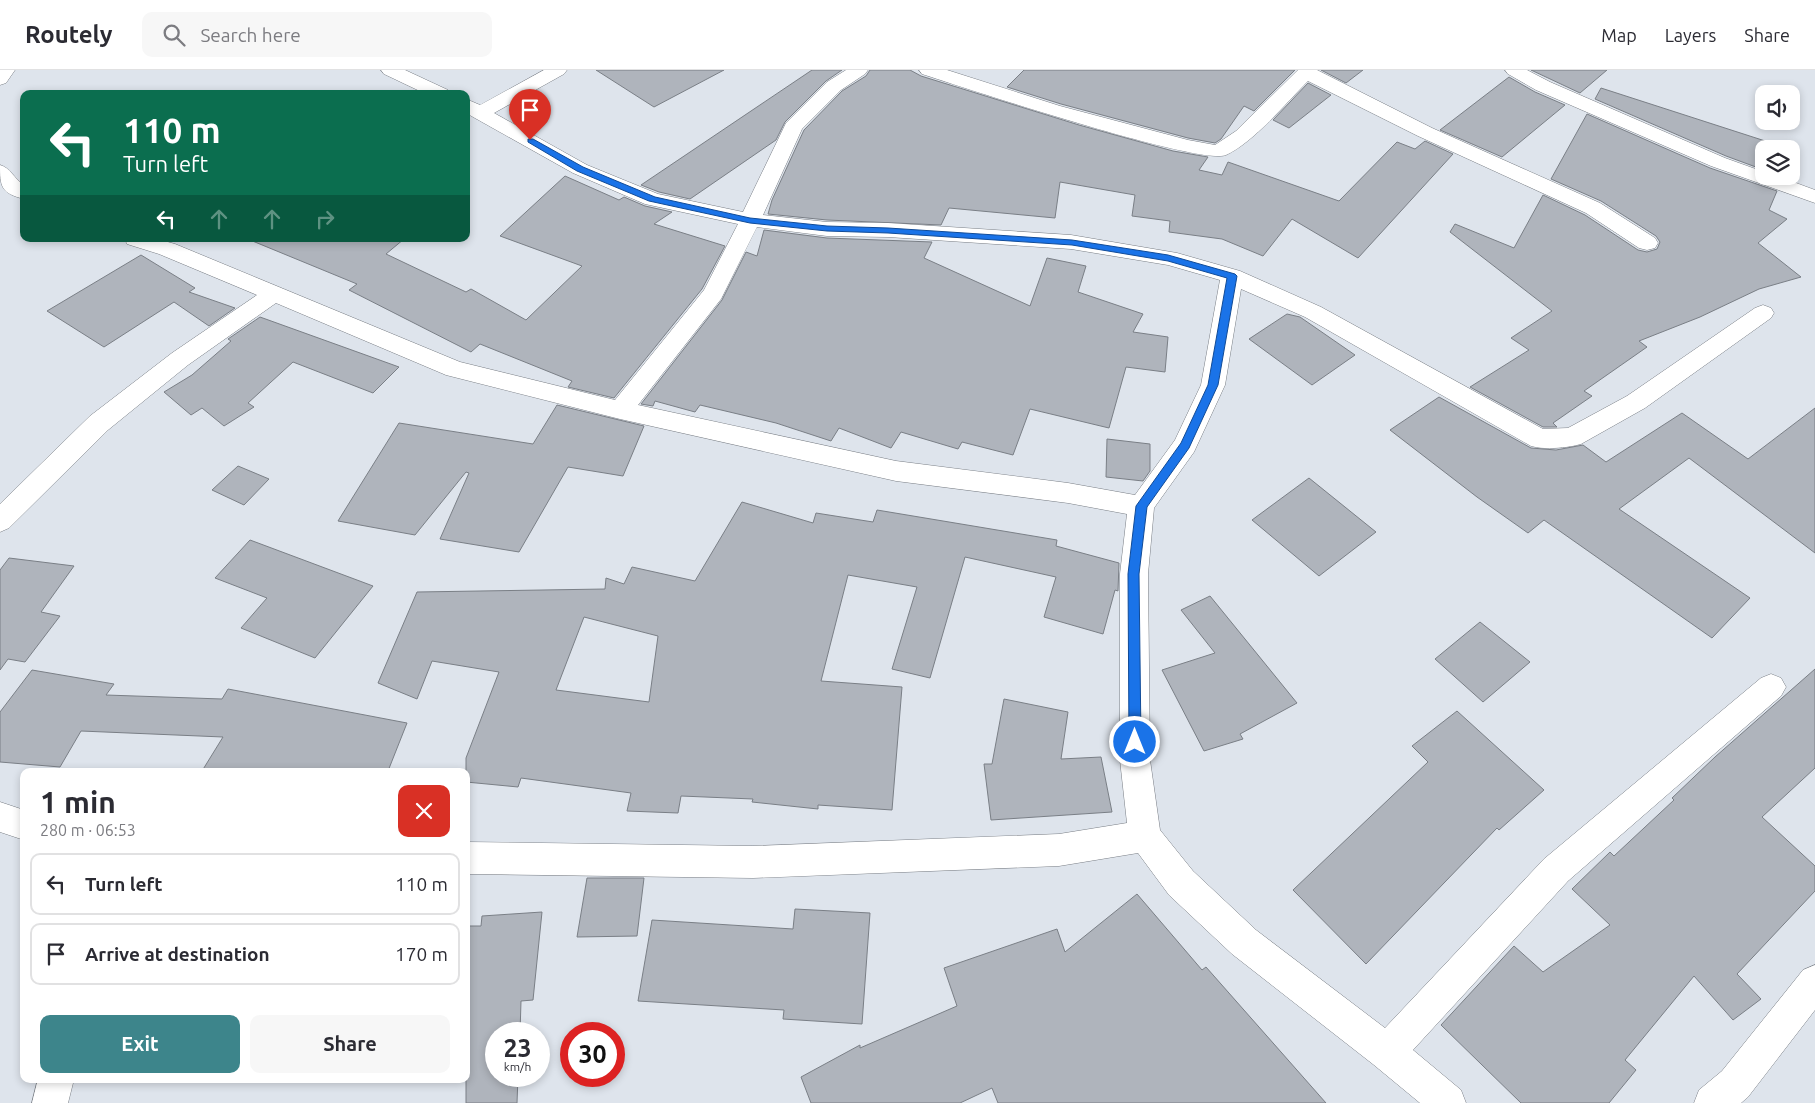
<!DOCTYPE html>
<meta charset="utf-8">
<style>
:root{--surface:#fff;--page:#f7f7f7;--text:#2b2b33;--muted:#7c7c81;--line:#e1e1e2;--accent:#3d858b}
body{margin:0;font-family:Ubuntu,sans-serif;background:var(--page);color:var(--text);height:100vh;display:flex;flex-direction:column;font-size:19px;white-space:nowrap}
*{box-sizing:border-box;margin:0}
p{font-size:16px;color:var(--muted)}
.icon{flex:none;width:28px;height:28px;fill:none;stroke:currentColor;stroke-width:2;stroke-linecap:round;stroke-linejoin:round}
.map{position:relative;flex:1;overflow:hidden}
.details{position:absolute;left:20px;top:698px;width:450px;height:315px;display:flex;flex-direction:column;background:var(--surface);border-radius:10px;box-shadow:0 2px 8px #0003}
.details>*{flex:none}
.hud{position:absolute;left:20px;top:20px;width:450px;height:152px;border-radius:10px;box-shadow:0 2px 8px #0003;background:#0b6e4f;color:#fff;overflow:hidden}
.buttons{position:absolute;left:1755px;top:15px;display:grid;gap:10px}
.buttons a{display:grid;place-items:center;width:45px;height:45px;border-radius:10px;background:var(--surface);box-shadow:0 2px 8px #0003;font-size:25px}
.speed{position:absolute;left:485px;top:952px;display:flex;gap:10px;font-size:25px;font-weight:700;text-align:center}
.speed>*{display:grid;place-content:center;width:65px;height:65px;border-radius:50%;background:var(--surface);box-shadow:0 2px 8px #0003;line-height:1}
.speed small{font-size:12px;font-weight:400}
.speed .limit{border:8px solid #d22;background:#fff;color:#111}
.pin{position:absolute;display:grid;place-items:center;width:42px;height:42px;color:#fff;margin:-51px -21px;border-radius:50% 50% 50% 0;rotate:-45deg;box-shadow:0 0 5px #0007}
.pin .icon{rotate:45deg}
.me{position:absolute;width:55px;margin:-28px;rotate:0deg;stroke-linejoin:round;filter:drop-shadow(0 0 4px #0008)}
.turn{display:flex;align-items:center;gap:18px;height:105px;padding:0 20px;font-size:22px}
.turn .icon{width:65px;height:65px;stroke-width:2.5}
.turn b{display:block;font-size:35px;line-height:42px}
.lanes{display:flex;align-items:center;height:48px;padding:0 20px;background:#0003;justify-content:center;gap:25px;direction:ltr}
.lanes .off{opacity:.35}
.round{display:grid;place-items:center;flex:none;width:52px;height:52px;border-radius:10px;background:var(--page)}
.head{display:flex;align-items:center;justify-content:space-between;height:85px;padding:0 20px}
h1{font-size:30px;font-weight:700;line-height:38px}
.action{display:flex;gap:10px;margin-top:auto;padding:10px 20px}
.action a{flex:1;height:58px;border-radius:10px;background:var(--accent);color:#fff;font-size:20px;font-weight:700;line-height:58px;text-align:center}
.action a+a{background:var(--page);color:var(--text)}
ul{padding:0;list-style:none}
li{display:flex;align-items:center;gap:15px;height:62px;margin:0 10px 8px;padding:0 10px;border:2px solid var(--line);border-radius:10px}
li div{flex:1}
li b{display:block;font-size:19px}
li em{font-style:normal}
header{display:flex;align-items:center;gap:30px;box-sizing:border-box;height:70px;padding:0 25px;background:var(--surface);border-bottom:1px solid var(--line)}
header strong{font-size:24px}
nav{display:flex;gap:28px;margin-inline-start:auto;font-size:18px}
.search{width:350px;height:45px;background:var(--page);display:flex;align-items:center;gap:12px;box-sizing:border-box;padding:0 18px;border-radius:10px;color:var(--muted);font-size:19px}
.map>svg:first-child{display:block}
.building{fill:#afb4bc;stroke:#7a7f86;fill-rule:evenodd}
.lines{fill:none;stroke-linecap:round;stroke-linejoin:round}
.minor-casing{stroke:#797e85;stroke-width:1}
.minor{fill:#fff;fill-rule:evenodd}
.route{fill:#1a73e8;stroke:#114b97}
</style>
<header>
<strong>Routely</strong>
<div class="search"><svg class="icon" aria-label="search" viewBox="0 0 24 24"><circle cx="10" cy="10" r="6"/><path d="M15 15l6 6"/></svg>Search here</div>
<nav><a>Map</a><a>Layers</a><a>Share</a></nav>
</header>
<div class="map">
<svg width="1815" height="1033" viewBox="0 0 1815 1033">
<rect width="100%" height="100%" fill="#dee4ec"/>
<!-- building -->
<path class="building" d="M 596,0 L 724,0 L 654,37 Z
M 812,0 L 842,0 L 826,11 L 785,52 L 776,70 L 690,129 L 659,122 L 641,115 Z
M 870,0 L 910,0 L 921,6 L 1079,55 L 1173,81 L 1208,87 L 1199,100 L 1222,105 L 1228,92 L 1339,131 L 1397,72 L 1415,79 L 1425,71 L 1453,84 L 1358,188 L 1292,149 L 1263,186 L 1222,169 L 1169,162 L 1170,151 L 1132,146 L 1135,125 L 1060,112 L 1055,148 L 949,138 L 941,155 L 827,150 L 768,144 L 772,130 L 804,60 L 842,21 L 866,6 Z
M 1024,0 L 1295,0 L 1254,41 L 1244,36 L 1221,69 L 1215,73 L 1188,68 L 1061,34 L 1007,17 Z
M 1321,0 L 1363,0 L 1346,13 Z
M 1531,0 L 1607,0 L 1580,23 Z
M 1509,7 L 1535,22 L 1565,35 L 1502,87 L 1440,60 Z
M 1308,13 L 1331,25 L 1289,58 L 1273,50 Z
M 1601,18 L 1790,79 L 1764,79 L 1764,100 L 1726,86 L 1595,29 Z
M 1587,44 L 1710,98 L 1777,121 L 1769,140 L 1787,149 L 1758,173 L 1801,207 L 1759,219 L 1700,247 L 1639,271 L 1647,277 L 1584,321 L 1592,326 L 1553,353 L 1557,357 L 1543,357 L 1470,317 L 1529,280 L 1511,268 L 1552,241 L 1450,162 L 1455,154 L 1514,178 L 1543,125 L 1585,145 L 1638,180 L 1647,182 L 1657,179 L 1660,172 L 1656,166 L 1601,131 L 1551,109 Z
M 565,106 L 619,130 L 624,127 L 645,136 L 672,142 L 654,154 L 725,176 L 702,219 L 614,328 L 568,317 L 572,311 L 480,274 L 471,282 L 349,220 L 357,214 L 250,170 L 404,169 L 386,184 L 466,222 L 471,219 L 526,250 L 582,196 L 500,166 Z
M 764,160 L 827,168 L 932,172 L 924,188 L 1030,236 L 1047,188 L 1086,196 L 1078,222 L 1143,244 L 1133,262 L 1168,267 L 1165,302 L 1126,297 L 1109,358 L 1030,339 L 1013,385 L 962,372 L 958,379 L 901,362 L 891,378 L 839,358 L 831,371 L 776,353 L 700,335 L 695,342 L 655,331 L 653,336 L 641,334 L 722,230 L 746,182 L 757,186 Z
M 141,185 L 195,218 L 189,222 L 235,238 L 209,256 L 174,232 L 104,277 L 47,241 Z
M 1287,244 L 1300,247 L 1355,285 L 1312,315 L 1249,269 Z
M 260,247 L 399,297 L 373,323 L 293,292 L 248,333 L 254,337 L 224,356 L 202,338 L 191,345 L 164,322 L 192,305 L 231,271 L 228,269 Z
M 1439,327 L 1531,378 L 1556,380 L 1583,375 L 1606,392 L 1682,343 L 1748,389 L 1815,338 L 1815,483 L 1689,388 L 1619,439 L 1750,528 L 1712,568 L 1544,450 L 1528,463 L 1477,427 L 1390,360 Z
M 557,335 L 644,356 L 623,406 L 568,397 L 519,482 L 440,469 L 469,403 L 466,402 L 415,465 L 338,451 L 399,353 L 533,374 Z
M 1107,369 L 1150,374 L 1150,401 L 1143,411 L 1106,407 Z
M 238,396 L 269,409 L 244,435 L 212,420 Z
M 1309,408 L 1376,462 L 1319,506 L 1252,450 Z
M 742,432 L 813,453 L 816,443 L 873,452 L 877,440 L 1057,470 L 1056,476 L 1119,493 L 1118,521 L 1115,520 L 1103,564 L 1044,547 L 1056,507 L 965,487 L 930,608 L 892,599 L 917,517 L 848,505 L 821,611 L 902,617 L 892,740 L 818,735 L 818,739 L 752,732 L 753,729 L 681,726 L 678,743 L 627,741 L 631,723 L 521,708 L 518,717 L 466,712 L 466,688 L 499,602 L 432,591 L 417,629 L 378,613 L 417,522 L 605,519 L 606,508 L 624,514 L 632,497 L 695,511 ZM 584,547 L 658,566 L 649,632 L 556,620 Z
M 250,470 L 373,516 L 315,588 L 241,558 L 267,528 L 215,508 Z
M 9,488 L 74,496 L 41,542 L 60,546 L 25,592 L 8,589 L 0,600 L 0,500 Z
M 1210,526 L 1297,633 L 1240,664 L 1243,669 L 1204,681 L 1162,600 L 1215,583 L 1181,540 Z
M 1480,552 L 1530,592 L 1483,632 L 1435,589 Z
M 1815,599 L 1815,698 L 1762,747 L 1815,796 L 1815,821 L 1737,904 L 1761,929 L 1733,950 L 1694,906 L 1625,990 L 1636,1000 L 1609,1033 L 1521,1033 L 1441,955 L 1514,876 L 1543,902 L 1610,855 L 1572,819 L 1610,782 L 1614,786 L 1674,730 L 1672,728 L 1715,687 Z
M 32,600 L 114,614 L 106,625 L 222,629 L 228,619 L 407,653 L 388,701 L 202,701 L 223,667 L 81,661 L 60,697 L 0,692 L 0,642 Z
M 1004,629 L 1068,642 L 1061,689 L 1101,687 L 1112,742 L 991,750 L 984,694 L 992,694 Z
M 1457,641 L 1544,720 L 1499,760 L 1497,758 L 1366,894 L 1293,820 L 1428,692 L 1412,676 Z
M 587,808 L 644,808 L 637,866 L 577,867 Z
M 1137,824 L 1202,900 L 1206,897 L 1326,1033 L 998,1033 L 992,1018 L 960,1033 L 811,1033 L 801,1007 L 860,975 L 860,978 L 957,936 L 944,898 L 1057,859 L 1065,882 Z
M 795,839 L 870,843 L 862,954 L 783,949 L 784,940 L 638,931 L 652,850 L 793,859 Z
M 542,842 L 533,930 L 521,931 L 520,964 L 496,964 L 496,1006 L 518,1006 L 517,1033 L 466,1033 L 466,856 L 481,856 L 482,846 Z"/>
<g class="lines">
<defs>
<path id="minor" d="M 0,0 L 15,0 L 6,13 L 0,15 Z
M 381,0 L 405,0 L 448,20 L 450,24 L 426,24 L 384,4 Z
M 544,0 L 567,0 L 564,4 L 494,43 L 587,95 L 658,124 L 743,142 L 786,53 L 827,12 L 846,0 L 868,0 L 865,4 L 841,20 L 802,59 L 763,145 L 827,152 L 888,153 L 1071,165 L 1177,183 L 1240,201 L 1321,237 L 1543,359 L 1568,358 L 1627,326 L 1755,238 L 1763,235 L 1771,238 L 1774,243 L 1771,248 L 1645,338 L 1581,374 C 1566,378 1546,380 1531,376 L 1305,247 L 1241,219 L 1225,315 L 1194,382 L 1154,438 L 1148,504 L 1150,690 L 1160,760 L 1193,801 L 1256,860 L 1385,958 L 1544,789 L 1761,608 L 1771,604 L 1781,608 L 1786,617 L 1781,626 L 1568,811 L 1413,980 L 1461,1020 L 1466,1033 L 1420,1033 L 1374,995 L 1232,884 L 1169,825 L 1138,783 L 1059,796 L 753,808 L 466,804 L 466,772 L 753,776 L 1059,764 L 1127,753 L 1120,690 L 1120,504 L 1127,444 L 1068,433 L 896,411 L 620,349 L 446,305 L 276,233 L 188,295 L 108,360 L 9,458 L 0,462 L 0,434 L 90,346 L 172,283 L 257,225 L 159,184 L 127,174 L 125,169 L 157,169 L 175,174 L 460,292 L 615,330 L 704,220 L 738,154 L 645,134 L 573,103 L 466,43 L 466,29 L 480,35 ZM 757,157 L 827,166 L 888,167 L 1071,179 L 1168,195 L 1220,210 L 1201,315 L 1175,370 L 1135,425 L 1068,413 L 896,391 L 638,335 L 721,229 Z
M 919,0 L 947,0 L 1060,36 L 1188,70 L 1215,75 L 1236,61 L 1298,0 L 1317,0 L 1432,58 L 1600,133 L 1655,168 L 1658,173 L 1655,178 L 1647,180 L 1639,178 L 1586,143 L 1418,66 L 1308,11 C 1286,33 1254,72 1226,85 C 1201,96 962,17 922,4 Z
M 1505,0 L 1527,0 L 1550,12 L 1725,88 L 1764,102 L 1764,106 L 1777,106 L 1815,120 L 1815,133 L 1711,96 L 1536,20 L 1508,4 Z
M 0,95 C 11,98 14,109 24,115 L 24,129 C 1,123 0,117 0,95 Z
M 0,732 L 24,740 L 24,770 L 0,762 Z
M 1815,895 L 1815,940 L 1748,1027 L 1741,1033 L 1694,1033 L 1699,1020 L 1722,1001 L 1803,900 Z
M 38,1009 L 74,1009 L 68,1033 L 32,1033 Z"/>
</defs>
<!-- minor casing -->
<use href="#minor" class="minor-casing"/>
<!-- minor -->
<use href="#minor" class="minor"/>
</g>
<!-- route -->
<path class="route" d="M 528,69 L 533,69 L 583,97 L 655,127 L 750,148 L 827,156 L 888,158 L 1072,170 L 1168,185 L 1235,204 L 1237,206 L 1218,315 L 1189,378 L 1147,437 L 1139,504 L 1141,672 L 1139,676 L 1135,677 L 1130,676 L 1129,672 L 1128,504 L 1136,436 L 1181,373 L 1208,315 L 1227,208 L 1168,191 L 1072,175 L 888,163 L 827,161 L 750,153 L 649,131 L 577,101 L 528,72 Z"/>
</svg>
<div class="buttons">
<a><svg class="icon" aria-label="sound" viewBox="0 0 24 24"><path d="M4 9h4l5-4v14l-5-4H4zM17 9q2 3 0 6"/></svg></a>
<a><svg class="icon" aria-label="layers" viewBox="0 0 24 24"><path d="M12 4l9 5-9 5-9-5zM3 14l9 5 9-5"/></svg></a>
</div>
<div class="speed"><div>23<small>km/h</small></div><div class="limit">30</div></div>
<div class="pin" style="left:530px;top:70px;background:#d93025"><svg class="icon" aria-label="arrive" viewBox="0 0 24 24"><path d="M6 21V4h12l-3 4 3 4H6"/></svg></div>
<svg class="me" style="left:1135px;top:672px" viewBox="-20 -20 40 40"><circle r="17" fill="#1a73e8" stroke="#fff" stroke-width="3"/><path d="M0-11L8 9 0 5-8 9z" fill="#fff"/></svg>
<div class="hud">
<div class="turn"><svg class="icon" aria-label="left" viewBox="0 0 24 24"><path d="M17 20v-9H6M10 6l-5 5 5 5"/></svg><div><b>110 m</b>Turn left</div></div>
<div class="lanes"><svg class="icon" aria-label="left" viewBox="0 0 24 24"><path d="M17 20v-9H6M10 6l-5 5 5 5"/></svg><svg class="icon off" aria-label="ahead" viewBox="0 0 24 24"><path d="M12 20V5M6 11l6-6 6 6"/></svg><svg class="icon off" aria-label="ahead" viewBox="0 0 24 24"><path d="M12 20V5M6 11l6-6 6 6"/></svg><svg class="icon off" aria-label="right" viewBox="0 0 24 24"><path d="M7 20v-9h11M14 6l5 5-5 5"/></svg></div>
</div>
<section class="details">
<div class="head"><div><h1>1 min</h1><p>280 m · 06:53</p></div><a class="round" style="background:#d93025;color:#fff"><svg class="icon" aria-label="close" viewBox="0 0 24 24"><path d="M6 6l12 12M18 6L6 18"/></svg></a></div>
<ul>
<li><svg class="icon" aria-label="left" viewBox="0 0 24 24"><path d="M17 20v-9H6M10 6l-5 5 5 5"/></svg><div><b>Turn left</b></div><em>110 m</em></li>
<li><svg class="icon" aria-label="arrive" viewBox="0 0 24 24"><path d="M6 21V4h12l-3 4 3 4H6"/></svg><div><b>Arrive at destination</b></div><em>170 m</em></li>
</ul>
<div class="action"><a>Exit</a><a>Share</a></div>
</section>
</div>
